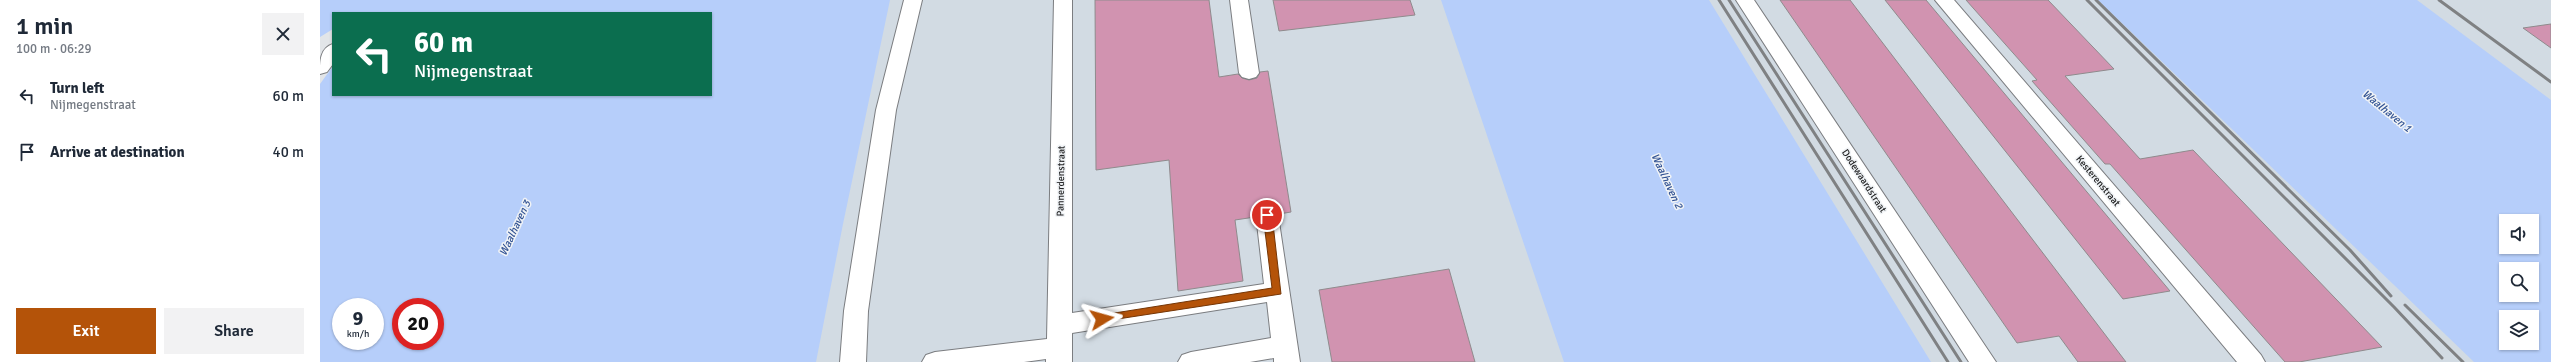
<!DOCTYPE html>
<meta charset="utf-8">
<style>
:root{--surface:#fff;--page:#f2f2f3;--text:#1f2937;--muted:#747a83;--accent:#b45309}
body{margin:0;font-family:Signika,sans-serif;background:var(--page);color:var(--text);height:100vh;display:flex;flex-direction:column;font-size:15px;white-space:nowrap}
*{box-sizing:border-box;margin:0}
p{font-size:13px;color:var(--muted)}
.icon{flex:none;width:22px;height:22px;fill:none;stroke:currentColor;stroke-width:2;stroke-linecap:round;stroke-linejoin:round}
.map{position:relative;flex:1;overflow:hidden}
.drawer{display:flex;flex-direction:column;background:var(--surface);width:320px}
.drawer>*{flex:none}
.guide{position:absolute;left:12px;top:12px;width:380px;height:84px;border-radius:0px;box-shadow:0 1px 3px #0004;background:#0b6e4f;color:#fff;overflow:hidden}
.tools{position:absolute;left:2179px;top:214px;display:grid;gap:8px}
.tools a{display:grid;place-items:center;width:40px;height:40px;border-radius:0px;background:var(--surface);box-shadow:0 1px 3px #0004;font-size:20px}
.speed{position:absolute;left:12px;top:298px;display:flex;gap:8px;font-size:20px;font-weight:700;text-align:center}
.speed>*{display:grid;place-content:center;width:52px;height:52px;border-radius:50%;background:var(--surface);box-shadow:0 1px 3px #0004;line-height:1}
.speed small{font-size:10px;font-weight:400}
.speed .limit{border:6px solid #d22;background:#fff;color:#111}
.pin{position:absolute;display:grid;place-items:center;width:34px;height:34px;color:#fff;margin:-17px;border:2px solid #fff;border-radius:50%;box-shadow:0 1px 4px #0007}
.me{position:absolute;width:44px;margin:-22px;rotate:82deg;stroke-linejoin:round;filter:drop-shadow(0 0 3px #0008)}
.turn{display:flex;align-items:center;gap:14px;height:84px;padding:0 16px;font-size:18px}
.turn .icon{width:52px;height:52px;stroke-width:2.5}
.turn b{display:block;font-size:28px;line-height:34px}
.round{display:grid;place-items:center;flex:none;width:42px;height:42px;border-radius:0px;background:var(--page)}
.summary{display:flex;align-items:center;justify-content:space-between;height:68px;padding:0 16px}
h1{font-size:24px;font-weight:600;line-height:30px}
.action{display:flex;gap:8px;margin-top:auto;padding:8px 16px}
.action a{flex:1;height:46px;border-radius:0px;background:var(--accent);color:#fff;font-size:16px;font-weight:600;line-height:46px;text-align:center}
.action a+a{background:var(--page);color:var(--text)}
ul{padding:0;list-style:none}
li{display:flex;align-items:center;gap:12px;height:56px;padding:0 16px}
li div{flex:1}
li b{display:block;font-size:15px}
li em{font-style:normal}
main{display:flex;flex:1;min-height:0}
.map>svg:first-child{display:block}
.built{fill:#d2dbe3}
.water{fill:#b6cefa;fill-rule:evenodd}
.building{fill:#d193b0;stroke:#8f8b8d}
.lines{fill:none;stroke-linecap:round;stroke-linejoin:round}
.minor-casing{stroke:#7b7d80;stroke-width:2}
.minor{fill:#fff;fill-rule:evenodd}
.rail{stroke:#7f8183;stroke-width:3}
.route{fill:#b45309;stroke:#753606}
.labels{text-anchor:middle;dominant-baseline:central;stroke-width:3;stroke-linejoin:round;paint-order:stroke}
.street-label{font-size:10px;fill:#222324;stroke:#f0f3f6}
.water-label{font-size:11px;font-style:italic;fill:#315293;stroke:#f0f3f6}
</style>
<main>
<section class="drawer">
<div class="summary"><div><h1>1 min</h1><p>100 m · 06:29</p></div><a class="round"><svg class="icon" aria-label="close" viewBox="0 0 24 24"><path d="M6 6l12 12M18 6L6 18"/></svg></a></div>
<ul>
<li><svg class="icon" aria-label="left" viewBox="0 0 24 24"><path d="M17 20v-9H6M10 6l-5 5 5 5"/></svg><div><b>Turn left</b><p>Nijmegenstraat</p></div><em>60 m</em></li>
<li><svg class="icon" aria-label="arrive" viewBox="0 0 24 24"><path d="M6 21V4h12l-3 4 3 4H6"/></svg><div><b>Arrive at destination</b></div><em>40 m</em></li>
</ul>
<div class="action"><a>Exit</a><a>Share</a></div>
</section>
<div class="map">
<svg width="2231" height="362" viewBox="0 0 2231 362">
<rect width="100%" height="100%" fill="#e2e5e8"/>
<!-- built -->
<path class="built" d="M 550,0 L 1130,0 L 1256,362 L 470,362 Z
M 1368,0 L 1809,0 L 2184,362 L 1582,362 Z
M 2081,0 L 2231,0 L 2231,114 Z"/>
<!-- water -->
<path class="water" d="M 0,0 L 570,0 L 523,224 L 496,362 L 0,362 L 0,84 L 13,66 L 13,95 L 391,95 L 391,13 L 13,13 L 13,29 L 0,37 ZM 21,307 L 55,307 L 55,341 L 21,341 ZM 81,307 L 115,307 L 115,341 L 81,341 Z
M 1121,0 L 1389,0 L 1611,362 L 1244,362 Z
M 1778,0 L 2097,0 L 2231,100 L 2231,362 L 2154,362 ZM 2186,221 L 2212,221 L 2212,247 L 2186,247 ZM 2186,269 L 2212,269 L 2212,295 L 2186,295 ZM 2186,317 L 2212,317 L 2212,343 L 2186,343 Z"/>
<!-- building -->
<path class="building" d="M 775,0 L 889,0 L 899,77 L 918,74 L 922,78 L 929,80 L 937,78 L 940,72 L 948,71 L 971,212 L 959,214 L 955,208 L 947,206 L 938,208 L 935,217 L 915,220 L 923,281 L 858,291 L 849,160 L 776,170 Z
M 953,0 L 1090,0 L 1095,15 L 959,31 Z
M 1460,0 L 1530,0 L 1806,362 L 1758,362 L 1739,336 L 1697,343 Z
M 1565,0 L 1606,0 L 1850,291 L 1803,299 Z
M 1646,0 L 1728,0 L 1794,69 L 1745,76 L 1820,159 L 1873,150 L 2062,347 L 1979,362 L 1965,362 L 1790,164 L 1785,164 L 1712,81 L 1717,80 Z
M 2231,24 L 2231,48 L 2203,28 Z
M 1129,269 L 1155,362 L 1012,362 L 999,290 Z"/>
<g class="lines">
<defs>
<path id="minor" d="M 584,0 L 602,0 L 576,110 L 548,311 L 546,362 L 520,362 L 524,311 L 556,110 Z
M 734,0 L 752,0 L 752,313 L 944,284 L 936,215 L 939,209 L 947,207 L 955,209 L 958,215 L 980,362 L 954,362 L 954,358 L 930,362 L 858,362 L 862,355 L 871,352 L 951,338 L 947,302 L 752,333 L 752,362 L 726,362 L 726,359 L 704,362 L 602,362 L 606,355 L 615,352 L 727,339 Z
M 910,0 L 928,0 L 939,73 L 936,77 L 929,79 L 922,77 L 919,73 Z
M 1416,0 L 1434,0 L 1676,362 L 1649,362 Z
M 1615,0 L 1634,0 L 1941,355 L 1945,362 L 1917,362 Z
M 13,44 L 13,64 L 7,72 L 0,74 C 0,61 0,48 13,44 Z"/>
</defs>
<!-- minor casing -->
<use href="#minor" class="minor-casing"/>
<!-- minor -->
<use href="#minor" class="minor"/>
<!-- rail -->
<path class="rail" d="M 1399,0 L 1628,362
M 1409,0 L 1641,362
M 1767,0 L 2074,307 L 2122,358
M 1776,0 L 2030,250 L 2071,296
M 2119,0 L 2231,82
M 2085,305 L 2143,362"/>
</g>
<!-- route -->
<path class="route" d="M 947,212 L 952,215 L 961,294 L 778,322 L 778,316 L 782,315 L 952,288 L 943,215 Z"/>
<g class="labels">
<!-- street labels -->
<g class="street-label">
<text transform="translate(741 181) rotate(-89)">Pannerdenstraat</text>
<text transform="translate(1544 181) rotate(57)">Dodewaardstraat</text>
<text transform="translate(1778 181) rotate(50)">Kesterenstraat</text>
</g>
<!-- water labels -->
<g class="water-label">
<text transform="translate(2067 111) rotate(39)">Waalhaven 1</text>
<text transform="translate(1347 181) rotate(65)">Waalhaven 2</text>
<text transform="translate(195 228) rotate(-65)">Waalhaven 3</text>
</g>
</g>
</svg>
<div class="tools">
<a><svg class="icon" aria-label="sound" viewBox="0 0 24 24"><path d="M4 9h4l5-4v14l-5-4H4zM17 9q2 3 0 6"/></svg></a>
<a><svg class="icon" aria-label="search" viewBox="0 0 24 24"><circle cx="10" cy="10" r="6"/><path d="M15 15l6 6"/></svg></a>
<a><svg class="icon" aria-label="layers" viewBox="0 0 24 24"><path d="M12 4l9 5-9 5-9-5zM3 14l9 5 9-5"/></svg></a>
</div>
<div class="speed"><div>9<small>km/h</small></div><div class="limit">20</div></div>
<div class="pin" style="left:947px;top:215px;background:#d93025"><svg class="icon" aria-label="arrive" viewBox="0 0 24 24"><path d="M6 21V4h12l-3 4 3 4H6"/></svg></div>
<svg class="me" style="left:782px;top:319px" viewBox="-20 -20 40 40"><path d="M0-17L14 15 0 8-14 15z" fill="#b45309" stroke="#fff" stroke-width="4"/></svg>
<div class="guide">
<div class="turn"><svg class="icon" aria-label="left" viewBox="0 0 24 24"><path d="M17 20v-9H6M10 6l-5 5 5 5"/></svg><div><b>60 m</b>Nijmegenstraat</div></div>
</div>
</div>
</main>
